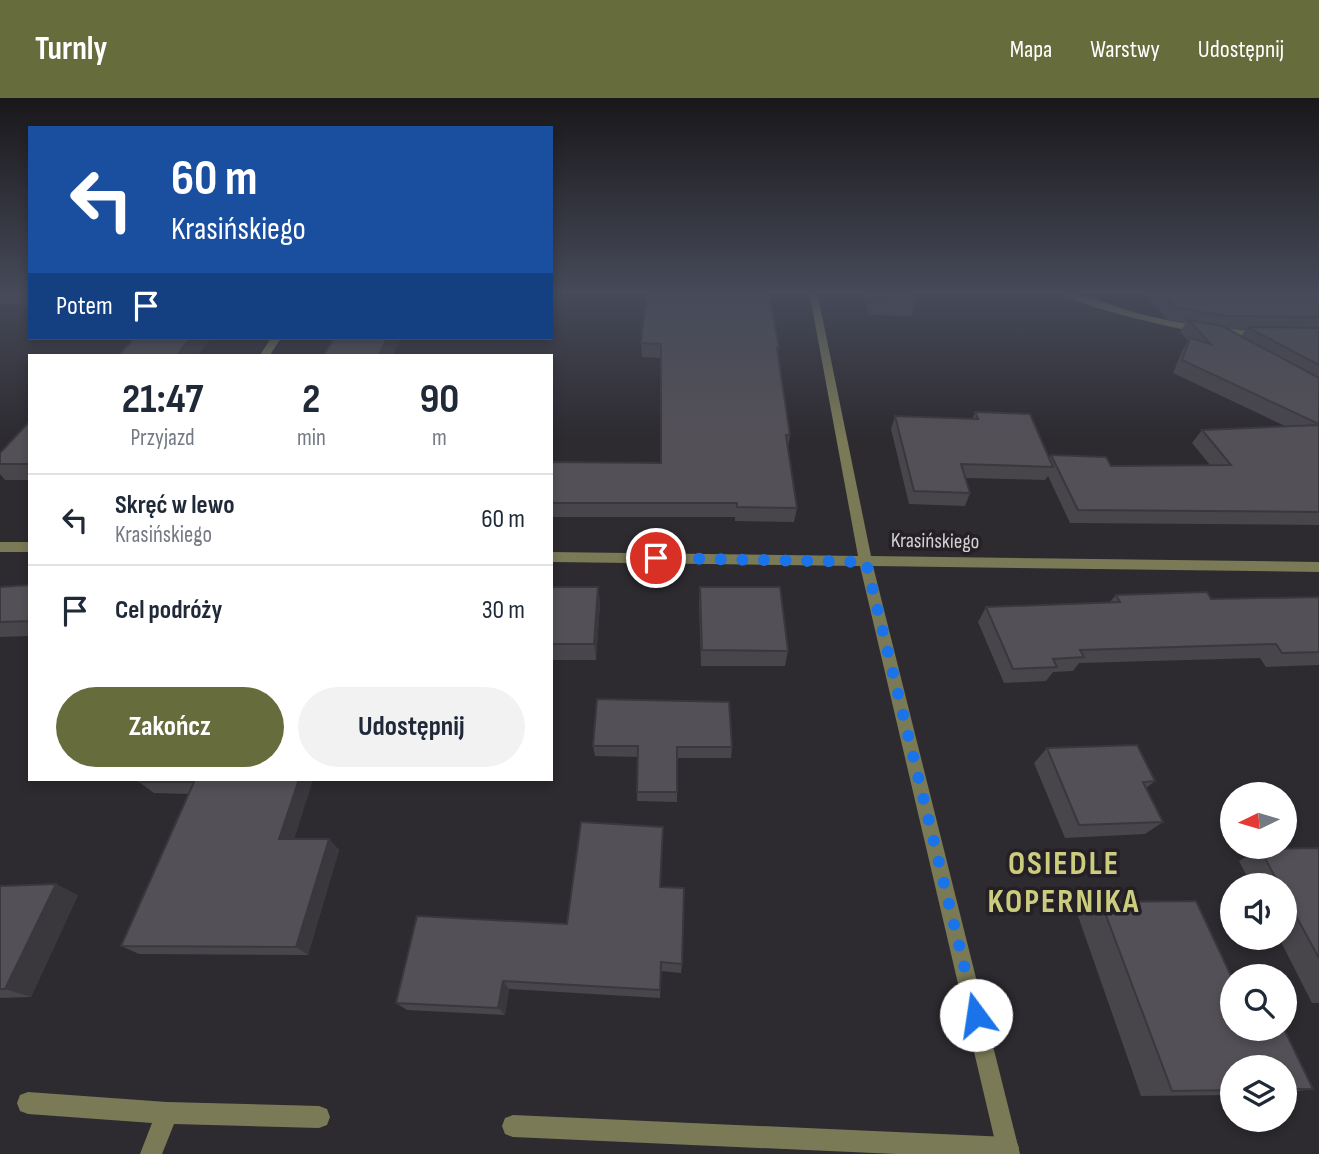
<!DOCTYPE html>
<html lang="pl">
<meta charset="utf-8">
<style>
:root{--surface:#fff;--page:#f2f2f3;--text:#1f2937;--muted:#747a83;--line:#e0e1e3;--accent:#676c3c}
body{margin:0;font-family:"Sofia Sans Condensed",sans-serif;background:var(--page);color:var(--text);height:100vh;display:flex;flex-direction:column;font-size:26px;white-space:nowrap}
*{box-sizing:border-box;margin:0}
p{font-size:23px;color:var(--muted)}
.icon{flex:none;width:38px;height:38px;fill:none;stroke:currentColor;stroke-width:2;stroke-linecap:round;stroke-linejoin:round}
.map{position:relative;flex:1;overflow:hidden}
.side{position:absolute;left:28px;top:256px;width:525px;height:427px;display:flex;flex-direction:column;background:var(--surface);border-radius:0px;box-shadow:0 4px 10px #0003}
.side>*{flex:none}
.top-card{position:absolute;left:28px;top:28px;width:525px;height:214px;border-radius:0px;box-shadow:0 4px 10px #0003;background:#1a4fa0;color:#fff;overflow:hidden}
.needle{width:46px;rotate:265deg}
.tools{position:absolute;left:1220px;top:684px;display:grid;gap:14px}
.tools a{display:grid;place-items:center;width:77px;height:77px;border-radius:50%;background:var(--surface);box-shadow:0 4px 10px #0003;font-size:35px}
.pin{position:absolute;display:grid;place-items:center;width:60px;height:60px;color:#fff;margin:-30px;border:4px solid #fff;border-radius:50%;box-shadow:0 2px 7px #0007}
.me{position:absolute;width:77px;margin:-38px;rotate:346deg;stroke-linejoin:round;filter:drop-shadow(0 0 5px #0008)}
.turn{display:flex;align-items:center;gap:24px;height:147px;padding:0 28px;font-size:32px}
.turn .icon{width:91px;height:91px;stroke-width:2.5}
.turn b{display:block;font-size:49px;line-height:60px}
.then{display:flex;align-items:center;height:66px;padding:0 28px;background:#0003;gap:14px;font-size:26px}
.eta{display:flex;justify-content:space-evenly;align-items:center;height:119px;text-align:center}
.eta b{font-size:42px;font-weight:700;line-height:49px}
.cta{display:flex;gap:14px;margin-top:auto;padding:14px 28px}
.cta a{flex:1;height:80px;border-radius:42px;background:var(--accent);color:#fff;font-size:28px;font-weight:700;line-height:80px;text-align:center}
.cta a+a{background:var(--page);color:var(--text)}
ul{padding:0;list-style:none}
li{display:flex;align-items:center;gap:21px;height:91px;padding:0 28px;border-top:2px solid var(--line)}
li div{flex:1}
li b{display:block;font-size:26px}
li em{font-style:normal}
header{display:flex;align-items:center;gap:42px;box-sizing:border-box;height:98px;padding:0 35px;background:var(--accent);color:#fff}
header strong{font-size:33px}
nav{display:flex;gap:38px;margin-inline-start:auto;font-size:24px}
.map>svg:first-child{display:block}
.lines{fill:none;stroke-linecap:round;stroke-linejoin:round}
.service{fill:#7a7a57;fill-rule:evenodd}
.minor{fill:#7a7a57;fill-rule:evenodd}
.wall{fill:#48454b;fill-rule:evenodd}
.shaded-wall{fill:#3b383d}
.building{fill:#545057;stroke:#3b383d;stroke-width:2}
.route{stroke:#1a73e8;stroke-width:12;stroke-dasharray:0 21.6}
.labels{text-anchor:middle;dominant-baseline:central;stroke-width:7;stroke-linejoin:round;paint-order:stroke}
.street-label{font-size:21px;fill:#d3d1d5;stroke:#242026}
.near-district-label{font-size:33px;font-weight:bold;letter-spacing:2px;fill:#cccc7e;stroke:#242026}
</style>
<header>
<strong>Turnly</strong>
<nav><a>Mapa</a><a>Warstwy</a><a>Udostępnij</a></nav>
</header>
<div class="map">
<svg width="1319" height="1056" viewBox="0 0 1319 1056">
<rect width="100%" height="100%" fill="#2d2a30"/>
<g class="lines">
<!-- service -->
<path class="service" d="M 28,994 L 167,1004 L 319,1008 L 327,1011 L 330,1019 L 327,1027 L 319,1030 L 174,1026 L 162,1056 L 140,1056 L 152,1025 L 28,1016 L 20,1013 L 17,1005 L 20,997 Z
M 513,1017 L 1008,1039 L 1016,1042 L 1019,1050 L 1017,1056 L 896,1056 L 513,1039 L 505,1036 L 502,1028 L 505,1020 Z"/>
<!-- minor -->
<path class="minor" d="M 809,193 L 817,193 L 871,458 L 1319,464 L 1319,474 L 873,468 L 1020,1056 L 998,1056 L 860,468 L 551,464 L 551,454 L 858,458 Z
M 1054,193 C 1082,193 1110,208 1137,215 C 1178,226 1219,231 1261,233 L 1266,236 C 1242,251 1080,210 1054,193 Z
M 271,240 L 281,240 L 270,257 L 260,257 Z
M 0,444 L 30,444 L 30,454 L 0,454 Z"/>
</g>
<!-- wall -->
<path class="wall" d="M 0,193 L 30,193 L 30,207 L 0,206 Z
M 862,193 L 914,193 L 916,201 L 912,218 L 869,217 Z
M 1142,193 L 1319,193 L 1319,427 L 1070,425 L 1048,378 L 1045,382 L 966,380 L 970,395 L 965,408 L 909,406 L 891,331 L 895,318 L 972,321 L 975,314 L 1049,361 L 1051,357 L 1111,368 L 1210,367 L 1192,345 L 1202,332 L 1285,328 L 1173,275 L 1182,253 L 1188,243 L 1180,234 L 1186,225 L 1168,222 ZM 1226,231 L 1246,231 L 1241,239 Z
M 641,245 L 779,250 L 778,257 L 790,337 L 788,349 L 797,410 L 794,424 L 735,423 L 735,419 L 551,419 L 551,364 L 661,365 L 661,260 L 642,259 Z
M 30,323 L 30,382 L 5,382 L 0,376 L 0,355 Z
M 30,487 L 30,538 L 0,539 L 0,489 Z
M 551,489 L 598,489 L 600,505 L 596,562 L 551,562 Z
M 700,489 L 788,553 L 785,568 L 701,568 L 699,505 Z
M 1116,497 L 1211,501 L 1319,499 L 1319,567 L 1266,569 L 1260,560 L 1079,565 L 1073,573 L 1053,574 L 1046,583 L 1004,585 L 978,524 L 986,509 L 1110,504 Z
M 593,648 L 732,649 L 731,660 L 677,660 L 677,704 L 637,703 L 638,659 L 595,658 Z
M 1047,650 L 1155,683 L 1146,690 L 1163,724 L 1145,736 L 1065,740 L 1034,665 Z
M 313,681 L 294,741 L 329,741 L 339,752 L 308,857 L 139,856 L 121,848 L 189,696 L 154,695 L 139,684 Z
M 663,741 L 660,789 L 682,866 L 681,875 L 661,873 L 660,900 L 509,891 L 505,917 L 407,912 L 396,905 L 567,826 Z
M 1319,750 L 1319,905 L 1312,905 L 1279,840 L 1284,840 L 1284,788 L 1252,788 L 1239,763 L 1260,751 Z
M 0,788 L 78,797 L 31,899 L 0,900 Z
M 1196,803 L 1232,880 L 1232,931 L 1284,931 L 1313,991 L 1284,995 L 1284,970 L 1232,970 L 1232,997 L 1141,998 L 1078,818 L 1101,804 Z"/>
<!-- shaded-wall -->
<path class="shaded-wall" d="M 190,240 L 211,240 L 198,257 L 177,257 Z
M 387,240 L 401,240 L 393,257 L 379,257 Z
M 598,489 L 600,505 L 596,562 L 594,546 Z
M 299,681 L 313,681 L 291,751 L 279,741 Z
M 329,741 L 339,752 L 308,857 L 296,849 Z
M 56,786 L 78,797 L 31,899 L 5,891 Z
M 503,883 L 509,891 L 505,917 L 498,910 Z"/>
<!-- building -->
<path class="building" d="M 0,193 L 30,193 L 30,196 L 0,196 Z
M 647,193 L 769,193 L 779,250 L 777,250 L 790,337 L 786,337 L 797,410 L 737,409 L 737,405 L 551,405 L 551,364 L 661,365 L 661,246 L 641,245 Z
M 870,193 L 914,193 L 916,201 L 873,200 Z
M 1161,193 L 1319,193 L 1319,219 L 1225,218 L 1176,209 Z
M 1188,222 L 1222,228 L 1319,280 L 1319,326 L 1182,262 L 1190,240 L 1211,246 Z
M 1247,229 L 1319,230 L 1319,267 Z
M 134,240 L 190,240 L 177,257 L 119,257 Z
M 334,240 L 387,240 L 379,257 L 324,257 Z
M 975,314 L 1030,316 L 1053,369 L 961,366 L 970,395 L 914,393 L 895,318 L 978,321 Z
M 30,323 L 30,366 L 0,366 L 0,355 Z
M 1319,327 L 1319,414 L 1078,412 L 1051,357 L 1106,359 L 1111,368 L 1231,367 L 1202,332 Z
M 30,487 L 30,523 L 0,524 L 0,489 Z
M 551,489 L 598,489 L 594,546 L 551,546 Z
M 700,489 L 780,489 L 788,553 L 702,552 Z
M 1207,494 L 1211,501 L 1319,499 L 1319,554 L 1282,555 L 1276,546 L 1080,552 L 1084,559 L 1053,561 L 1057,569 L 1013,571 L 986,509 L 1120,504 L 1116,497 Z
M 597,601 L 729,604 L 732,649 L 677,649 L 677,694 L 637,694 L 638,648 L 593,648 Z
M 1137,647 L 1155,683 L 1143,684 L 1163,724 L 1079,727 L 1047,650 Z
M 140,681 L 299,681 L 279,741 L 329,741 L 296,849 L 121,848 L 194,684 L 139,684 Z
M 581,724 L 663,729 L 660,789 L 684,790 L 682,866 L 661,864 L 660,892 L 503,883 L 498,910 L 396,905 L 417,818 L 567,826 Z
M 1319,750 L 1319,860 L 1284,796 L 1284,788 L 1280,788 L 1260,751 Z
M 56,786 L 5,891 L 0,891 L 0,788 Z
M 1196,803 L 1232,880 L 1232,931 L 1284,931 L 1313,991 L 1284,991 L 1284,970 L 1232,970 L 1232,992 L 1172,993 L 1101,804 Z"/>
<!-- sky -->
<linearGradient id="sky" x2="0" y2="1"><stop stop-color="#19171a"/><stop offset="0.57" stop-color="#464a59"/><stop offset="1" stop-color="#464a59" stop-opacity="0"/></linearGradient>
<rect width="1319" height="341" fill="url(#sky)"/>
<g class="lines">
<!-- route -->
<path class="route" d="M 656,460 L 866,464 L 976,917"/>
</g>
<g class="labels">
<!-- street labels -->
<g class="street-label">
<text transform="translate(935 443) rotate(1)">Krasińskiego</text>
</g>
<!-- near-district labels -->
<g class="near-district-label">
<text x="1064" y="766">OSIEDLE<tspan x="1064" dy="38">KOPERNIKA</tspan></text>
</g>
</g>
</svg>
<div class="tools">
<a><svg class="needle" viewBox="-14 -14 28 28"><path d="M0-13l5 13h-10z" fill="#e53935"/><path d="M0 13l5-13h-10z" fill="#747a83"/></svg></a>
<a><svg class="icon" aria-label="sound" viewBox="0 0 24 24"><path d="M4 9h4l5-4v14l-5-4H4zM17 9q2 3 0 6"/></svg></a>
<a><svg class="icon" aria-label="search" viewBox="0 0 24 24"><circle cx="10" cy="10" r="6"/><path d="M15 15l6 6"/></svg></a>
<a><svg class="icon" aria-label="layers" viewBox="0 0 24 24"><path d="M12 4l9 5-9 5-9-5zM3 14l9 5 9-5"/></svg></a>
</div>
<div class="pin" style="left:656px;top:460px;background:#d93025"><svg class="icon" aria-label="arrive" viewBox="0 0 24 24"><path d="M6 21V4h12l-3 4 3 4H6"/></svg></div>
<svg class="me" style="left:976px;top:917px" viewBox="-20 -20 40 40"><circle r="19" fill="#fff"/><path d="M0-13L10 11 0 6-10 11z" fill="#1a73e8"/></svg>
<div class="top-card">
<div class="turn"><svg class="icon" aria-label="left" viewBox="0 0 24 24"><path d="M17 20v-9H6M10 6l-5 5 5 5"/></svg><div><b>60 m</b>Krasińskiego</div></div>
<div class="then">Potem<svg class="icon" aria-label="arrive" viewBox="0 0 24 24"><path d="M6 21V4h12l-3 4 3 4H6"/></svg></div>
</div>
<section class="side">
<div class="eta">
<div><b>21:47</b><p>Przyjazd</p></div>
<div><b>2</b><p>min</p></div>
<div><b>90</b><p>m</p></div>
</div>
<ul>
<li><svg class="icon" aria-label="left" viewBox="0 0 24 24"><path d="M17 20v-9H6M10 6l-5 5 5 5"/></svg><div><b>Skręć w lewo</b><p>Krasińskiego</p></div><em>60 m</em></li>
<li><svg class="icon" aria-label="arrive" viewBox="0 0 24 24"><path d="M6 21V4h12l-3 4 3 4H6"/></svg><div><b>Cel podróży</b></div><em>30 m</em></li>
</ul>
<div class="cta"><a>Zakończ</a><a>Udostępnij</a></div>
</section>
</div>
